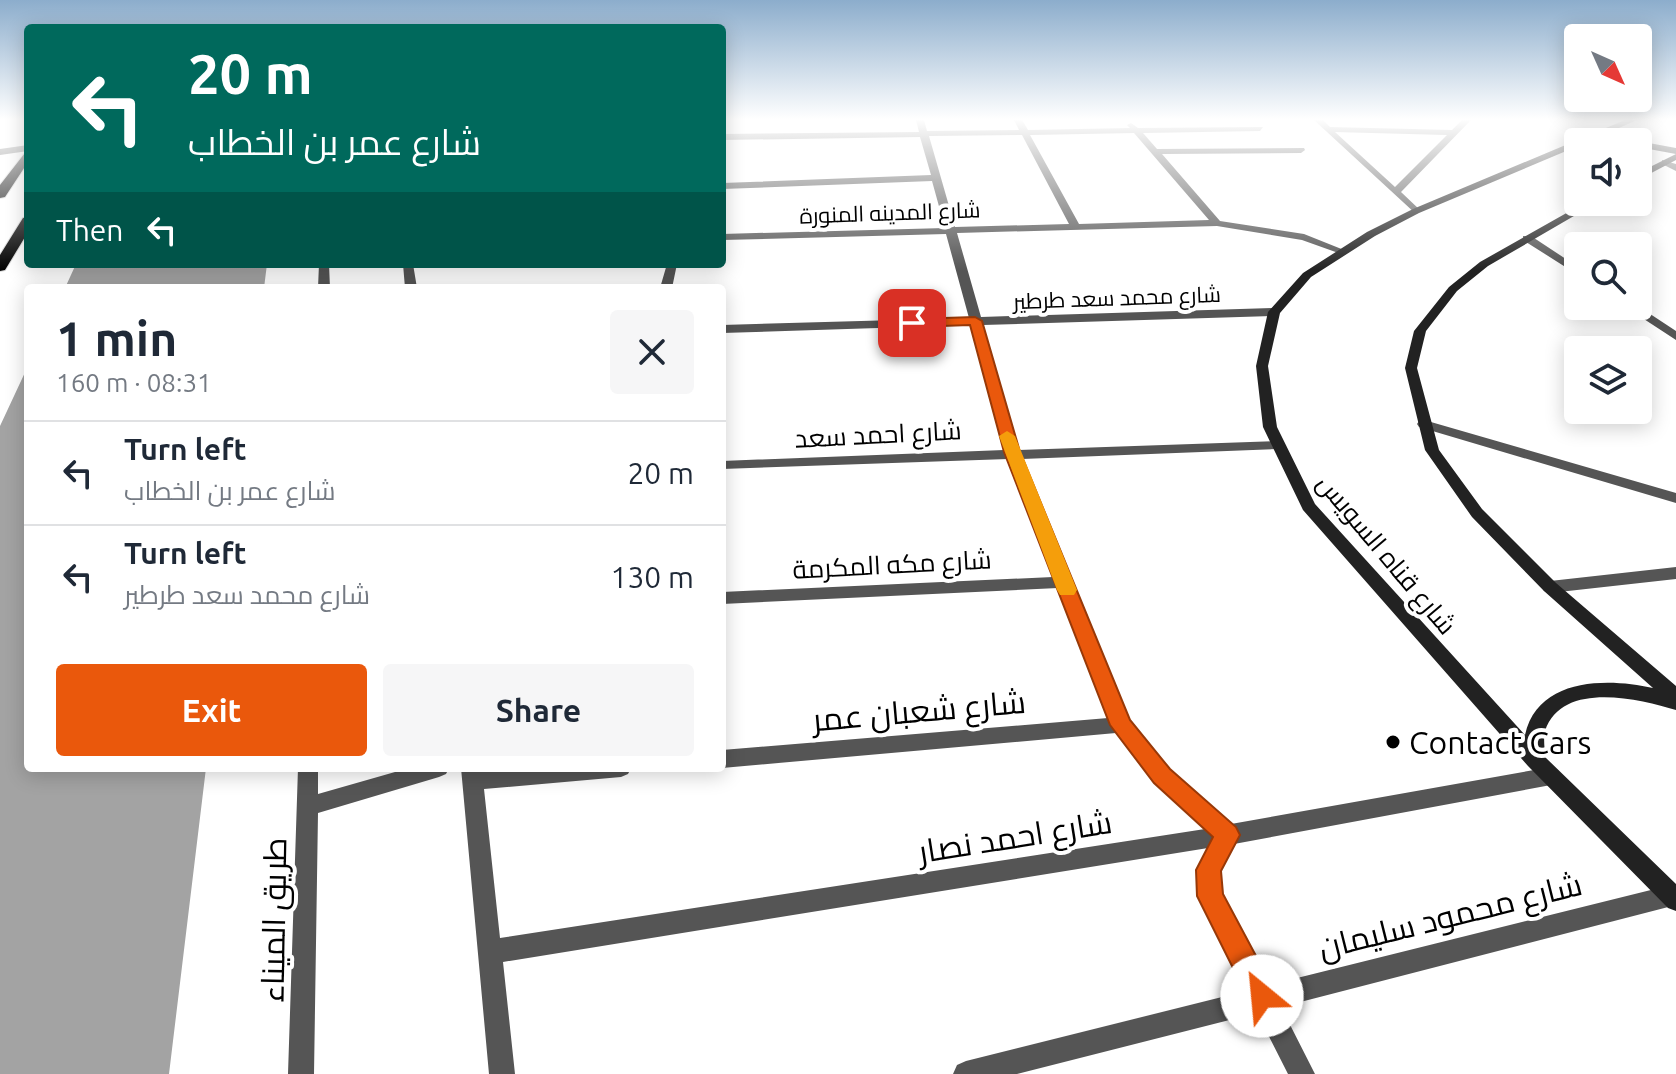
<!DOCTYPE html>
<meta charset="utf-8">
<style>
:root{--surface:#fff;--page:#f6f6f7;--text:#1f2937;--muted:#747a83;--line:#e0e1e3;--accent:#ea580c}
body{margin:0;font-family:Ubuntu,Cairo,sans-serif;background:var(--page);color:var(--text);height:100vh;display:flex;flex-direction:column;font-size:30px;white-space:nowrap}
*{box-sizing:border-box;margin:0}
p{font-size:26px;color:var(--muted)}
.icon{flex:none;width:44px;height:44px;fill:none;stroke:currentColor;stroke-width:2;stroke-linecap:round;stroke-linejoin:round}
.map{position:relative;flex:1;overflow:hidden}
.details{position:absolute;left:24px;top:284px;width:702px;height:488px;display:flex;flex-direction:column;background:var(--surface);border-radius:8px;box-shadow:0 4px 20px #0003}
.details>*{flex:none}
.hud{position:absolute;left:24px;top:24px;width:702px;height:244px;border-radius:8px;box-shadow:0 4px 20px #0003;background:#00695c;color:#fff;overflow:hidden}
.needle{width:52px;rotate:135deg}
.controls{position:absolute;left:1564px;top:24px;display:grid;gap:16px}
.controls a{display:grid;place-items:center;width:88px;height:88px;border-radius:8px;background:var(--surface);box-shadow:0 4px 20px #0003;font-size:40px}
.pin{position:absolute;display:grid;place-items:center;width:68px;height:68px;color:#fff;margin:-34px;border-radius:16px;box-shadow:0 4px 12px #0006}
.me{position:absolute;width:88px;margin:-44px;rotate:332deg;stroke-linejoin:round;filter:drop-shadow(0 0 6px #0008)}
.turn{display:flex;align-items:center;gap:28px;height:168px;padding:0 32px;font-size:36px}
.turn .icon{width:104px;height:104px;stroke-width:2.5}
.turn b{display:block;font-size:56px;line-height:68px}
.then{display:flex;align-items:center;height:76px;padding:0 32px;background:#0003;gap:16px;font-size:30px}
.round{display:grid;place-items:center;flex:none;width:84px;height:84px;border-radius:8px;background:var(--page)}
.head{display:flex;align-items:center;justify-content:space-between;height:136px;padding:0 32px}
h1{font-size:48px;font-weight:700;line-height:60px}
.action{display:flex;gap:16px;margin-top:auto;padding:16px 32px}
.action a{flex:1;height:92px;border-radius:8px;background:var(--accent);color:#fff;font-size:32px;font-weight:700;line-height:92px;text-align:center}
.action a+a{background:var(--page);color:var(--text)}
ul{padding:0;list-style:none}
li{display:flex;align-items:center;gap:24px;height:104px;padding:0 32px;border-top:2px solid var(--line)}
li div{flex:1}
li b{display:block;font-size:30px}
li em{font-style:normal}
.map>svg:first-child{display:block}
.water{fill:#a3a3a3}
.lines{fill:none;stroke-linecap:round;stroke-linejoin:round}
.trunk-casing{stroke:#dbdbdb;stroke-width:2}
.service{fill:#555;fill-rule:evenodd}
.minor{fill:#555;fill-rule:evenodd}
.tertiary{fill:#555;fill-rule:evenodd}
.secondary{fill:#222;fill-rule:evenodd}
.trunk{fill:#000;fill-rule:evenodd}
.route{fill:#ea580c;stroke:#983908;stroke-width:2}
.slow{fill:#f59e0b}
.poi-dot{fill:#000;stroke:#fff;stroke-width:3}
.labels{text-anchor:middle;dominant-baseline:central;stroke-width:8;stroke-linejoin:round;paint-order:stroke}
.far-street-label{font-size:22px;fill:#000;stroke:#fff}
.street-label{font-size:26px;fill:#000;stroke:#fff}
.near-street-label{font-size:32px;fill:#000;stroke:#fff}
.near-poi-label{font-size:32px;fill:#000;stroke:#fff;text-anchor:start}
</style>
<div class="map">
<svg width="1676" height="1074" viewBox="0 0 1676 1074">
<rect width="100%" height="100%" fill="#fff"/>
<!-- water -->
<path class="water" d="M 76,264 L 267,264 L 264,288 L 65,288 Z
M 28,366 L 28,768 L 206,768 L 169,1074 L 0,1074 L 0,426 Z"/>
<g class="lines">
<defs>
<path id="trunk" d="M 28,149 L 28,162 L 5,197 L 0,198 L 0,185 Z
M 28,217 L 28,232 L 5,270 L 0,271 L 0,255 L 23,218 Z"/>
</defs>
<!-- trunk casing -->
<use href="#trunk" class="trunk-casing"/>
<!-- service -->
<path class="service" d="M 1676,567 L 1676,579 L 1550,593 L 1544,591 L 1542,587 L 1544,583 L 1550,581 Z"/>
<!-- minor -->
<path class="minor" d="M 916,120 L 924,120 L 927,131 L 1019,130 L 1014,120 L 1022,120 L 1028,130 L 1130,128 L 1127,125 L 1131,123 L 1138,128 L 1263,127 L 1260,131 L 1143,133 L 1157,149 L 1304,148 L 1305,150 L 1301,153 L 1162,154 L 1220,221 L 1304,234 L 1349,252 L 1344,255 L 1302,240 L 1217,226 L 957,233 L 981,317 L 1274,308 L 1280,312 L 1274,316 L 983,325 L 1019,450 L 1276,441 L 1283,445 L 1276,449 L 1022,459 L 1129,721 L 1169,770 L 1231,824 L 1551,767 L 1558,770 L 1561,776 L 1558,782 L 1551,785 L 1234,844 L 1219,871 L 1221,894 L 1269,985 L 1671,885 L 1676,887 L 1676,905 L 1281,1007 L 1315,1074 L 1288,1074 L 1257,1013 L 1017,1074 L 953,1074 L 957,1065 L 966,1061 L 1246,991 L 1199,896 L 1197,870 L 1208,848 L 503,962 L 515,1074 L 489,1074 L 461,768 L 481,768 L 482,771 L 519,768 L 631,768 L 628,774 L 621,777 L 484,789 L 500,938 L 1205,829 L 1155,782 L 1116,733 L 722,768 L 722,750 L 1108,718 L 1058,588 L 722,604 L 722,592 L 1053,577 L 1008,459 L 722,469 L 722,461 L 1004,450 L 971,325 L 722,333 L 722,325 L 969,318 L 946,234 L 722,240 L 722,234 L 945,228 L 932,181 L 722,189 L 722,183 L 931,175 L 920,137 L 722,140 L 722,134 L 919,132 ZM 1134,133 L 1209,220 L 1079,224 L 1030,135 ZM 1022,135 L 1069,224 L 955,227 L 929,136 Z
M 1314,120 L 1323,120 L 1330,127 L 1452,130 L 1462,120 L 1471,120 L 1401,192 L 1421,211 L 1416,214 ZM 1335,132 L 1447,135 L 1395,187 Z
M 28,145 L 28,151 L 0,155 L 0,149 Z
M 1662,160 L 1676,164 L 1676,171 L 1662,164 Z
M 1523,236 L 1531,236 L 1578,267 L 1578,275 L 1523,240 Z
M 403,264 L 413,264 L 417,288 L 405,288 Z
M 667,264 L 677,264 L 672,288 L 660,288 Z
M 1624,306 L 1638,306 L 1676,331 L 1676,340 Z
M 1424,420 L 1676,493 L 1676,503 L 1419,427 L 1417,424 L 1419,421 Z"/>
<!-- tertiary -->
<path class="tertiary" d="M 319,264 L 329,264 L 330,288 L 318,288 Z
M 298,768 L 318,768 L 318,794 L 409,768 L 449,768 L 446,774 L 439,777 L 318,813 L 314,1074 L 288,1074 Z"/>
<!-- secondary -->
<path class="secondary" d="M 1625,120 L 1637,120 L 1587,142 L 1578,142 L 1578,146 L 1419,213 L 1375,236 L 1311,277 L 1280,313 L 1268,366 L 1277,427 L 1315,504 L 1525,735 C 1538,677 1608,678 1653,688 L 1544,591 L 1472,517 L 1425,450 L 1405,368 L 1414,331 L 1449,287 L 1480,262 L 1586,202 L 1598,202 L 1488,266 L 1457,291 L 1426,331 L 1417,368 L 1439,450 L 1482,509 L 1556,583 L 1676,686 L 1676,710 C 1639,699 1562,680 1545,731 C 1543,739 1545,749 1545,757 L 1676,884 L 1676,911 L 1668,908 L 1528,766 L 1303,510 L 1263,427 L 1256,366 L 1268,312 L 1303,273 L 1367,232 L 1413,209 Z
M 1638,141 L 1676,148 L 1676,154 L 1638,147 L 1636,142 Z
M 1676,154 L 1676,160 L 1638,180 L 1638,173 Z"/>
<!-- trunk -->
<use href="#trunk" class="trunk"/>
</g>
<!-- sky -->
<linearGradient id="sky" x2="0" y2="1"><stop stop-color="#8cadcc"/><stop offset="0.44" stop-color="#fff"/><stop offset="1" stop-color="#fff" stop-opacity="0"/></linearGradient>
<rect width="1676" height="271" fill="url(#sky)"/>
<!-- route -->
<path class="route" d="M 975,317 L 982,321 L 1020,452 L 1130,720 L 1170,769 L 1236,827 L 1240,835 L 1221,871 L 1223,894 L 1272,986 L 1276,996 L 1272,1006 L 1262,1011 L 1252,1006 L 1197,896 L 1196,870 L 1213,837 L 1154,783 L 1110,725 L 1004,452 L 970,325 L 912,327 L 905,323 L 912,319 Z"/>
<!-- slow -->
<path class="slow" d="M 1007,431 L 1015,436 L 1077,590 L 1074,595 L 1060,595 L 1057,590 L 999,436 Z"/>
<!-- markers -->
<circle class="poi-dot" cx="1393" cy="742" r="8"/>
<g class="labels">
<!-- far-street labels -->
<g class="far-street-label">
<text transform="translate(890 212) rotate(-2)">شارع المدينه المنورة</text>
<text transform="translate(1117 297) rotate(-2)">شارع محمد سعد طرطير</text>
</g>
<!-- street labels -->
<g class="street-label">
<text transform="translate(878 434) rotate(-3)">شارع احمد سعد</text>
<text transform="translate(1387 554) rotate(50)">شارع قناه السويس</text>
<text transform="translate(892 564) rotate(-3)">شارع مكه المكرمة</text>
</g>
<!-- near-street labels -->
<g class="near-street-label">
<text transform="translate(919 710) rotate(-5)">شارع شعبان عمر</text>
<text transform="translate(1015 836) rotate(-9)">شارع احمد نصار</text>
<text transform="translate(1450 915) rotate(-14)">شارع محمود سليمان</text>
<text transform="translate(273 920) rotate(-89)">طريق الميناء</text>
</g>
<!-- near-poi labels -->
<g class="near-poi-label">
<text x="1409" y="742">Contact Cars</text>
</g>
</g>
</svg>
<div class="controls">
<a><svg class="needle" viewBox="-14 -14 28 28"><path d="M0-13l5 13h-10z" fill="#e53935"/><path d="M0 13l5-13h-10z" fill="#747a83"/></svg></a>
<a><svg class="icon" aria-label="sound" viewBox="0 0 24 24"><path d="M4 9h4l5-4v14l-5-4H4zM17 9q2 3 0 6"/></svg></a>
<a><svg class="icon" aria-label="search" viewBox="0 0 24 24"><circle cx="10" cy="10" r="6"/><path d="M15 15l6 6"/></svg></a>
<a><svg class="icon" aria-label="layers" viewBox="0 0 24 24"><path d="M12 4l9 5-9 5-9-5zM3 14l9 5 9-5"/></svg></a>
</div>
<div class="pin" style="left:912px;top:323px;background:#d93025"><svg class="icon" aria-label="arrive" viewBox="0 0 24 24"><path d="M6 21V4h12l-3 4 3 4H6"/></svg></div>
<svg class="me" style="left:1262px;top:996px" viewBox="-20 -20 40 40"><circle r="19" fill="#fff"/><path d="M0-13L10 11 0 6-10 11z" fill="#ea580c"/></svg>
<div class="hud">
<div class="turn"><svg class="icon" aria-label="left" viewBox="0 0 24 24"><path d="M17 20v-9H6M10 6l-5 5 5 5"/></svg><div><b>20 m</b>شارع عمر بن الخطاب</div></div>
<div class="then">Then<svg class="icon" aria-label="left" viewBox="0 0 24 24"><path d="M17 20v-9H6M10 6l-5 5 5 5"/></svg></div>
</div>
<section class="details">
<div class="head"><div><h1>1 min</h1><p>160 m · 08:31</p></div><a class="round"><svg class="icon" aria-label="close" viewBox="0 0 24 24"><path d="M6 6l12 12M18 6L6 18"/></svg></a></div>
<ul>
<li><svg class="icon" aria-label="left" viewBox="0 0 24 24"><path d="M17 20v-9H6M10 6l-5 5 5 5"/></svg><div><b>Turn left</b><p>شارع عمر بن الخطاب</p></div><em>20 m</em></li>
<li><svg class="icon" aria-label="left" viewBox="0 0 24 24"><path d="M17 20v-9H6M10 6l-5 5 5 5"/></svg><div><b>Turn left</b><p>شارع محمد سعد طرطير</p></div><em>130 m</em></li>
</ul>
<div class="action"><a>Exit</a><a>Share</a></div>
</section>
</div>
